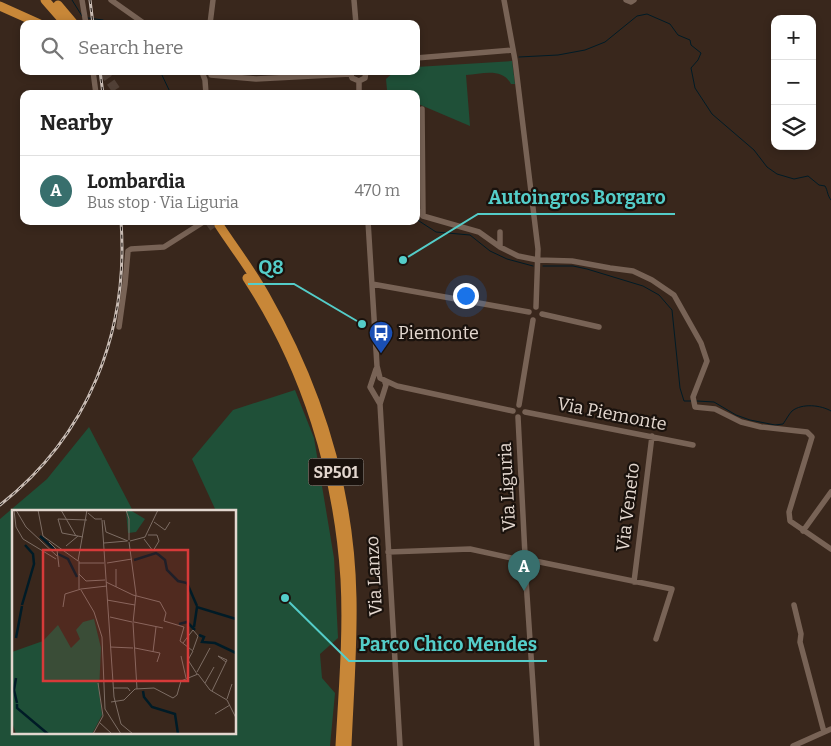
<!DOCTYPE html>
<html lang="en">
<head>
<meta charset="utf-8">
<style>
	:root { --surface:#fff; --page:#f6f6f6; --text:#222; --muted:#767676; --line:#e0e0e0; --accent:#386f6d }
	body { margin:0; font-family:Bitter,serif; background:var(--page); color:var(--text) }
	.controls { position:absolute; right:15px; top:15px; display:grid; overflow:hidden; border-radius:10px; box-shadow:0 2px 8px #0003 }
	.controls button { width:45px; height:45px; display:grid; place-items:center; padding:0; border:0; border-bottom:1px solid var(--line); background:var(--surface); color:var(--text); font:25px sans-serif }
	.you { position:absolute; left:465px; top:295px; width:18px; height:18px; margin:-12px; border:4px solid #fff; border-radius:50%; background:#1a73e8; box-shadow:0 0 0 8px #1a73e833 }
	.badge { display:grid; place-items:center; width:32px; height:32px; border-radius:50%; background:var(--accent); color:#fff; font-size:16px; font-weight:700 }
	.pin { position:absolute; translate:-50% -41px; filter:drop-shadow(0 1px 2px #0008) }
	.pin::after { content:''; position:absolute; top:26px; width:18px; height:15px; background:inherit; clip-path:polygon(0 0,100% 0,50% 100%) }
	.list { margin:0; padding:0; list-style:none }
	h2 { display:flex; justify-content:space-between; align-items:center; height:65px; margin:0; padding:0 20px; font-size:21px }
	h2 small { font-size:16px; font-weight:400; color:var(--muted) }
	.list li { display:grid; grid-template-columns:32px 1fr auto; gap:15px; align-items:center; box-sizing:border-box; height:70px; padding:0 20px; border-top:1px solid var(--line) }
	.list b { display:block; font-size:19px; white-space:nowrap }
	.list p { margin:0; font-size:16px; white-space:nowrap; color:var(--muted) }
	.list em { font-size:16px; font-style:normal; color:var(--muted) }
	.icon { flex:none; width:28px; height:28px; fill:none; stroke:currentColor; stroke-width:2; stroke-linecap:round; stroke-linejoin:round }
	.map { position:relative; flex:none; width:831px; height:746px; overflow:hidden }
	.search { position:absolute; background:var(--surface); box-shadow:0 2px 8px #0003; left:20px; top:20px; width:400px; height:55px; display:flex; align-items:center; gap:12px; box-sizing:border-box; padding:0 18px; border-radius:10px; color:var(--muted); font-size:19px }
	.panel { position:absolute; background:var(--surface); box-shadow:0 2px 8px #0003; left:20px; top:90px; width:400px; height:135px; border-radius:10px }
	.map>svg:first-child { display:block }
	.green { fill:#1f5038 }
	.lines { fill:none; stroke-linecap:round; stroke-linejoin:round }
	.stream { stroke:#001b26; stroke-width:1 }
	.highway-tunnel { stroke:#524137; stroke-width:9; stroke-dasharray:9 4.5; stroke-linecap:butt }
	.minor { stroke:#786356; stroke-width:5.5 }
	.highway { stroke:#c88738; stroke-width:9 }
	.rail-casing { stroke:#c9bcb4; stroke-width:3 }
	.rail { stroke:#1a120d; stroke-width:1; stroke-dasharray:4; stroke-linecap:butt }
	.labels { text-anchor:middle; stroke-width:4.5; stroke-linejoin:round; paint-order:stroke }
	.shield { fill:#1a120d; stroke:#a79c95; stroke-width:1 }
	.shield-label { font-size:16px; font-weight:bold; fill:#e3d7cf }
	.poi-label { font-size:18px; fill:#e3d7cf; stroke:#1a120d; text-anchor:start }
	.street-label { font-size:18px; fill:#e3d7cf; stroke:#1a120d }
	.inset-river { fill:none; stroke:#001b26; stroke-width:2.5 }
	.inset-road { fill:none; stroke:#7d6d64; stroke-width:1 }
	.view { fill:#d73a39; fill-opacity:0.15; stroke:#d73a39; stroke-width:2.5 }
	.inset-edge { fill:none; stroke:#e3d7cf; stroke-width:2.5 }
	.leader { fill:none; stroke:#54cdc9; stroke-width:2 }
	.callout-dot { fill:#54cdc9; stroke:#1a120d; stroke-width:2 }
	.callout-label { font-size:19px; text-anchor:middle; font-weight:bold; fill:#54cdc9; stroke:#1a120d; stroke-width:4.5; stroke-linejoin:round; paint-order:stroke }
</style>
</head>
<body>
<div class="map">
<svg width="831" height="746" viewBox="0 0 831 746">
	<rect width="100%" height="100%" fill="#39271c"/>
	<path class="green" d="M512 61 515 84H511C502 67 482 74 466 75L470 126 416 103V94H396L387 90 386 79 395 71H416V67Z
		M295 390 314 438 334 558 338 638 320 654 322 678 335 693 330 746H0V519L47 479 89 427 133 511H14V732H235V511H216L192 459 233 410Z"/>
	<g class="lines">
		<path class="stream" d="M72 0 82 16
			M88 18 103 20 109 24
			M519 57 558 55 585 50 605 42 637 16 647 14 670 24 678 35 690 40 691 45 701 53 698 60 691 68 695 88 712 114 754 150 767 167 777 174 794 179 808 176 819 185 825 186C828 191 827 195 831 200
			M160 71 171 94
			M416 219 436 232 470 235 490 251 507 259 533 266
			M543 266H573L587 269 643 286 659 295 672 310 680 388 684 401H691
			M697 401 714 402 736 415 750 420 775 425 783 424C786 420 789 414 792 411 802 403 821 405 831 411"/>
		<path class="highway-tunnel" d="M103 71 119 94
			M209 221 214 228"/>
		<path class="minor" d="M82 0 86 24
			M111 0 145 24
			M354 0 356 24
			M504 0 515 60 538 249 536 307
			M626 0 631 2 634 0
			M210 24 213 0
			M416 58 513 50
			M93 71 96 94
			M202 72 205 80 206 94
			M350 72 352 78 359 81
			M211 75 256 79 350 74
			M359 81 365 78 366 71
			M359 94V81
			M422 109 423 216
			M416 209 423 216 479 232 500 247 518 256 538 260 572 261 610 268 633 271 652 280 674 295 701 343 707 361 693 397 695 407 715 409 741 422 761 427 807 432 812 437 789 512 790 521 831 549
			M368 221 377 366 380 378 384 380 386 385 380 404 400 746
			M500 232V247
			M372 284 529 312
			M542 314 599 327
			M119 327 125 284 128 251 131 249 164 247 205 221
			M376 369 370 387 380 404
			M384 380 397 386 513 411
			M519 405 533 320
			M525 412 693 445
			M518 417 525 555
			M803 531 831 492
			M388 552 470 549 520 560
			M530 560 672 589 656 639
			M525 565 537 746
			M634 582 652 436
			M794 605 801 634 800 642 824 732
			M793 746 831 729"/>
		<path class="highway" d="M45 0 66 24
			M58 5 74 24
			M0 6 40 24
			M219 225C234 248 252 271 265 295 318 388 350 490 352 598 353 647 349 697 347 746
			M247 278C306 368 338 472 345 579 348 634 343 691 340 746"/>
		<defs>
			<path id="rail" d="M90 0 93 24
				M100 71 103 94
				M0 505C88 436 129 332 121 221"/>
		</defs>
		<use href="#rail" class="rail-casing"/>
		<use href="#rail" class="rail"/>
	</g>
	<defs>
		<symbol id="bus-pin" viewBox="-11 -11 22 30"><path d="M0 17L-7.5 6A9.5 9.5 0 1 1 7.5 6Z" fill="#1a4fb4" stroke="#1a120d"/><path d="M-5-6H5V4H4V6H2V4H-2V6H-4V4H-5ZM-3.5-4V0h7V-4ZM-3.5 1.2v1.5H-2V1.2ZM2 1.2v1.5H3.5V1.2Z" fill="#fff"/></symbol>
	</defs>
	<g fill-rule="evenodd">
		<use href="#bus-pin" x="367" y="319" width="28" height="38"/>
	</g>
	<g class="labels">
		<rect class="shield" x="308.5" y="458.5" width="55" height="27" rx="4"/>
		<g class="shield-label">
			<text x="336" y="478">SP501</text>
		</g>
		<g class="poi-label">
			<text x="398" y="339">Piemonte</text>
		</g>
		<g class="street-label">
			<text transform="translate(612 414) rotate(11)" y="6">Via Piemonte</text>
			<text transform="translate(507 487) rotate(-93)" y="6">Via Liguria</text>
			<text transform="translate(628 507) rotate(-83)" y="6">Via Veneto</text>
			<text transform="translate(374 576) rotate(-93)" y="6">Via Lanzo</text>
		</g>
	</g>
	<g transform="translate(12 510)">
		<rect width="224" height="224" fill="#39271c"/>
		<path d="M118 0 133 9 124 22 116 23 114 1ZM82 109 89 138 87 181 90 205 80 224H4L0 212V142L31 131 46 115 59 138 68 129 64 120 71 112Z" fill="#1f5038"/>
		<path class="inset-river" d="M28 26 42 39M46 44 56 49 65 67M122 50 144 43 147 45 153 50 155 60 166 71 175 73 185 96M10 95 22 54 21 44 13 35M167 114 175 112 183 120M182 117 185 97 224 109M187 125 192 127 190 132 203 133 224 143M4 128 10 96M4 168 2 180 5 193M131 181 132 187 140 197 163 204 166 224M5 194V198L36 224"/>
		<path class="inset-road" d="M2 0 4 17 11 29 44 49M4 0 14 17 45 46M26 0 31 26 66 51M49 0 64 26M114 0 117 9V30M76 3 83 9H90M90 10 102 187 109 214 121 224M92 10 94 22 116 31M142 12 153 20 158 12M71 27 50 23 46 9 75 10M132 29 141 41 147 31 145 25H136M118 31 133 27 146 0M37 32 45 40 47 57M117 32 124 84 121 113 125 179M92 33 115 31M54 36 66 26M66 51 75 0M67 53H92M95 53 120 49M104 59V77M67 64 74 71 93 70M94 72 121 85 148 92 154 103 152 111 172 117 168 131 181 141 176 150 185 164M67 79V51M69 80 82 102 90 127 93 199 109 224M95 90 123 95M51 97 53 84 69 79 95 76M98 107 120 112M122 112 151 118M171 133 181 120 186 126 181 140M98 137 121 138M123 138 148 143 145 152M141 142 144 117M169 146 174 168M185 162 198 138M193 173 202 157M101 178H116L118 181M200 181 212 156 215 150 206 146 214 152M165 185 169 171 186 164 198 180 215 190 224 208M215 189 220 174M99 192 112 190 123 179 142 178 161 188 165 185M203 204 218 195M87 212 100 224M81 224 91 206 86 173"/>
		<path class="view" d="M31 40H176V171H31Z"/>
		<rect width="224" height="224" class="inset-edge"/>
	</g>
	<path class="leader" d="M403 260L478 214H675M362 324L294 284H248M285 598L349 661H547"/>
	<g class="callout-dot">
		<circle cx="403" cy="260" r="5"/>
		<circle cx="362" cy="324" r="5"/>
		<circle cx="285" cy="598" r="5"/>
	</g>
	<g class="callout-label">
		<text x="577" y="204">Autoingros Borgaro</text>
		<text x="271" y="274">Q8</text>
		<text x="448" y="651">Parco Chico Mendes</text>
	</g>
</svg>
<div class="controls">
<button>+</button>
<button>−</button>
<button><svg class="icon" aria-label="layers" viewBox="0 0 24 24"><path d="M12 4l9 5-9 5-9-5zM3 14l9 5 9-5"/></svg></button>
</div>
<div class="you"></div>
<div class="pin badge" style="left:524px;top:591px">A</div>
<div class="search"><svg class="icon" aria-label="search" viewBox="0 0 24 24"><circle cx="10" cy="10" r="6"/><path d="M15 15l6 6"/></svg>Search here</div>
<section class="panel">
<h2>Nearby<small></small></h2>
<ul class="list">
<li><span class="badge">A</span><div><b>Lombardia</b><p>Bus stop · Via Liguria</p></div><em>470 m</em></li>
</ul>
</section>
</div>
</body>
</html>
